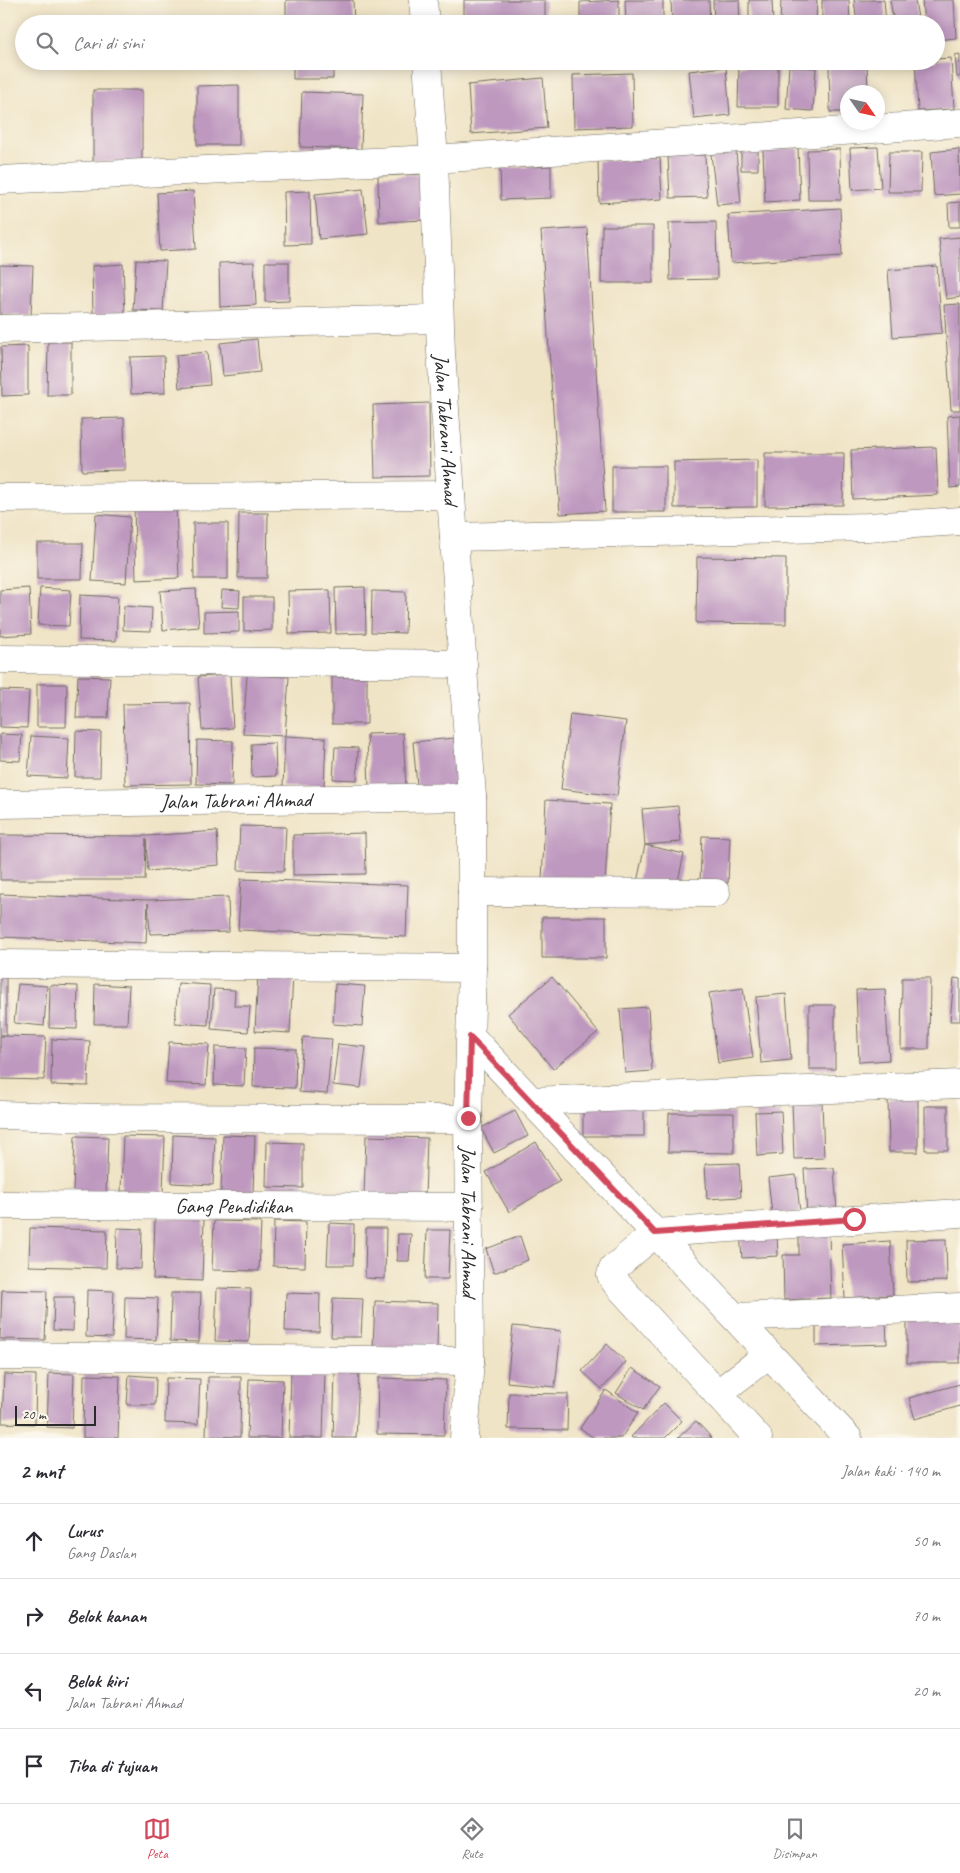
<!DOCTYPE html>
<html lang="id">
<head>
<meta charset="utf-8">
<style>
	:root { --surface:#fff; --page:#f7f7f7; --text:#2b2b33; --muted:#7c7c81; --line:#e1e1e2; --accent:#d1495b }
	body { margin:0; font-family:Caveat,sans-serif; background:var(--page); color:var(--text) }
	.compass { position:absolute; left:840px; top:85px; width:45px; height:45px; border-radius:50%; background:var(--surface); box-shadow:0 2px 12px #0003; rotate:124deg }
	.scale { position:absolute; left:15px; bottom:12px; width:81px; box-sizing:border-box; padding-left:5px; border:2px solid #2b2b2b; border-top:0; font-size:14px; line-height:18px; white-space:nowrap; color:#2b2b2b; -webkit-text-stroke:4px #fbf7ec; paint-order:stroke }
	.stop { position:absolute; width:15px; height:15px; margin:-11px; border:4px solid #d1495b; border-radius:50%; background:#fff }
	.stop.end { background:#d1495b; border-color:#fff; box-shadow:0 1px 5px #0008 }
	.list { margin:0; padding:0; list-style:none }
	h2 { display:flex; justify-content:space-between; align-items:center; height:65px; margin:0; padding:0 20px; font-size:21px }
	h2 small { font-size:16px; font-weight:400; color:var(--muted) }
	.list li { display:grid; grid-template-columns:32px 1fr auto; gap:15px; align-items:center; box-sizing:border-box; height:75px; padding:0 20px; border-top:1px solid var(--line) }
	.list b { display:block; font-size:19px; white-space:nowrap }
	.list p { margin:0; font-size:16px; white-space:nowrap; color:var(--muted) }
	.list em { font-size:16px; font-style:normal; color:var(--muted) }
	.icon { flex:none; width:28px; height:28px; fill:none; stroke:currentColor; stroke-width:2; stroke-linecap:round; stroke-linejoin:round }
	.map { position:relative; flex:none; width:960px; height:1438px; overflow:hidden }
	.search { position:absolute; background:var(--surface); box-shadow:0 2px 12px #0003; left:15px; right:15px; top:15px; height:55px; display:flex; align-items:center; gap:12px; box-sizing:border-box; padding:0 18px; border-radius:28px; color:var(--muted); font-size:19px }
	.sheet { height:365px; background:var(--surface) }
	nav { display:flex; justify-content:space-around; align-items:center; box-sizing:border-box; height:70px; border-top:1px solid var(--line); background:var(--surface); font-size:14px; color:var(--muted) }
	nav a { display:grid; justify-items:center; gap:2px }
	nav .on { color:var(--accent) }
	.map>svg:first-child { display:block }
	.building { fill:#be98bf }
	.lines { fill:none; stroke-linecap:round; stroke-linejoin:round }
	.street-casing { stroke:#706c61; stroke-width:29 }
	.street { stroke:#fff; stroke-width:28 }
	.route { stroke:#d1495b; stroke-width:6 }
	.labels { text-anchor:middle; stroke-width:5; stroke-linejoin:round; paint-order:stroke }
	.street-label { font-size:21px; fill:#2b2b2b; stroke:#fbf7ec }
</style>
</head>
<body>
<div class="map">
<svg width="960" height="1438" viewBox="0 0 960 1438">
	<rect width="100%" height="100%" fill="#fbf7ec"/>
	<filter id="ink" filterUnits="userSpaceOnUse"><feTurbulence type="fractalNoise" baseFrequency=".02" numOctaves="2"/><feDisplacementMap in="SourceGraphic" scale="10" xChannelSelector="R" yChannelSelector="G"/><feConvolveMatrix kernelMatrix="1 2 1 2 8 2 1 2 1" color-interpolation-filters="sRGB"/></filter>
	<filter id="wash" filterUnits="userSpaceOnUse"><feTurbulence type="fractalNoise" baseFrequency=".0096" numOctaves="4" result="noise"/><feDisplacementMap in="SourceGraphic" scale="20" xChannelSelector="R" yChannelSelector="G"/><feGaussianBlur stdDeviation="1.12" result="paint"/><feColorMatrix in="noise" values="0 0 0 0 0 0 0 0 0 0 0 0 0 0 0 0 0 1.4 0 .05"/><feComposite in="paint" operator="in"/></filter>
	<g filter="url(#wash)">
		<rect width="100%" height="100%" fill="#f0e4c6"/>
		<g id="blocks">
			<path class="building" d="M286 0H353L354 24H286Z
				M464 0H545V24H464Z
				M619 0V24H580V2Z
				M625 0H663V24H626Z
				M671 0H709L710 24H672Z
				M713 0H739L740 24H714Z
				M749 0H772L773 24H749Z
				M781 0H817L816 24H780Z
				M822 0H849L850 24H822Z
				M854 0H884L886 24H857Z
				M890 0H915L919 24H894Z
				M922 0H954L956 38 936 40V24H924Z
				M960 54V77H957L955 55Z
				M951 58 954 109 918 111 915 61H936V59Z
				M293 61H333V79H293Z
				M346 61H369V63L347 67Z
				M582 61H621V65L582 66Z
				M867 64 868 92H848V112H830L829 65Z
				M739 66H778V107H738Z
				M789 66 816 68 813 111 786 109Z
				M726 67 730 115 694 119 689 71Z
				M632 73 633 126 574 128 573 75Z
				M543 78 547 128 471 134 468 85Z
				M239 85V145H197V86Z
				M93 90H142V162H93Z
				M302 92 363 94 361 149 300 147Z
				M741 143H758V170H741Z
				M878 147 881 188 852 190 850 148Z
				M798 148 800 200 765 202 763 150Z
				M840 149 841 200H808L807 150Z
				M959 149 960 194 934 196 931 152Z
				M736 152 741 203 717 205 711 154Z
				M889 152H922L921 192H888Z
				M705 155 707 197 670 198 668 156Z
				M660 158 662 199 599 203 598 161Z
				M551 166V198L501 200 500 168Z
				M424 174 426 220 379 222 378 176Z
				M363 189 368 234 319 239 315 194Z
				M193 191 196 249 160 251 157 193Z
				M310 191 311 244 285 245 284 192Z
				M960 202V227H949L948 203Z
				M840 208 842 256 731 263 728 215Z
				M716 222 717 279 670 280 669 223Z
				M602 226H653V283H601Z
				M587 228 605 511 560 514 541 231Z
				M960 237V297L946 299 939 239Z
				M136 260 166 261 163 311 133 310Z
				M254 262 256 305 220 307 219 263Z
				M265 262H289V301L265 302Z
				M123 264 125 315 93 316 92 266Z
				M0 265 33 266 31 316 0 315Z
				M937 266 942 333 893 337 888 270Z
				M960 304V410H951L944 305Z
				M257 339 260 372 223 376 220 343Z
				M48 342H71V395H47Z
				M28 346V395L2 396 1 347Z
				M207 352 210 385 179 388 176 355Z
				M164 356 165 393 131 394 130 357Z
				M429 403 430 476 375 477 373 405Z
				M960 415V487L950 488 947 416Z
				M124 418 125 470 82 471 81 419Z
				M936 447 938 495 853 499 851 450Z
				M765 453H844L843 505 765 506Z
				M757 460V507L674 508V462Z
				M612 466H666V512H612Z
				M176 506 179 578 136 580 134 507Z
				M239 513H268L267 578H238Z
				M96 514 130 517 126 583 92 581Z
				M193 523H228V579H194Z
				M37 543H83L82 579H37Z
				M697 557 786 558V624L696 623Z
				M365 587 366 633 336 634 335 588Z
				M29 588 31 634 0 636V590Z
				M40 588 71 590 69 626 38 625Z
				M196 589 199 627 163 630 160 591Z
				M222 590 240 591 239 608 221 607Z
				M330 590 331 633 289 634 288 591Z
				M372 591 406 592 405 633 371 632Z
				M80 595 118 597 116 641 79 640Z
				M244 597H272V630L244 631Z
				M124 606 152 608 151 631 123 630Z
				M239 611V632L204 633V612Z
				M230 675 233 728 202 730 198 677Z
				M247 675 289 677 285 736 243 734Z
				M78 676 110 677 108 718H76Z
				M332 677H367V724H332Z
				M37 684H67L66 727H37Z
				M0 690 29 691 27 728 0 727Z
				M190 703 191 784 125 785 123 704Z
				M570 714 626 721 617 796 561 789Z
				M76 731 101 732 100 777H75Z
				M403 733 406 787 369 789 367 734Z
				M0 734 22 735 20 761 0 760Z
				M31 736 69 738 67 778 28 776Z
				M285 736 326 738 324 788 283 787Z
				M454 738 458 792 418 796 413 742Z
				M197 740 233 741 232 785 196 784Z
				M275 743 276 776 252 777 251 744Z
				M335 747 358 748 357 780 333 779Z
				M546 800 610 804 605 883 542 880Z
				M678 806 681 842 645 845 642 809Z
				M240 826 286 827 284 871 238 870Z
				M217 831 219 865 148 871 146 839 145 880H0V835L146 836Z
				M365 833 366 874 293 875V835Z
				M702 836 730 837 728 883 700 881Z
				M645 845 684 854 676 890 637 882Z
				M241 879 408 885 406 937 238 930Z
				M0 894 148 900 228 897 229 932 150 934 148 903 146 943 0 937Z
				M542 917H606V958H542Z
				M258 973 293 974 290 1033 255 1031Z
				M0 976H6V1035H0Z
				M552 977 598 1032 553 1069 508 1014Z
				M902 978H930L929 1049H901Z
				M954 978 960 979V1021H950Z
				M178 983 210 985 208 1025 175 1023Z
				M18 984 47 986 44 1026 14 1023Z
				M95 984 129 986 127 1024H94Z
				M335 984 365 986 362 1026 333 1024Z
				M50 985 78 986 77 1029 49 1028Z
				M743 988 753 1058 718 1063 709 993Z
				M214 989 235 990 234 1006H250L248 1032 211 1029Z
				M885 989 889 1060 859 1062 856 990Z
				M786 994 791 1060 761 1063 756 997Z
				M809 1005H835V1069H809Z
				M648 1007 652 1071 625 1073 620 1009Z
				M0 1036 46 1037 44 1080 0 1079Z
				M303 1037 332 1039 327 1094 299 1092Z
				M52 1039 90 1041 88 1086 51 1085Z
				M169 1042 209 1044 206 1085 166 1083Z
				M338 1044 366 1047 361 1088 333 1085Z
				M215 1047 246 1048 244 1086 214 1085Z
				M254 1048 296 1049 295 1088 253 1087Z
				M888 1098H918V1152H889Z
				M792 1102H822L824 1158 794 1159Z
				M583 1103H644V1136H583Z
				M925 1106H948V1150H925Z
				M515 1111 528 1136 494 1153 481 1128Z
				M781 1111 783 1154 757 1156 755 1112Z
				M669 1113H734V1153L668 1152Z
				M173 1135 215 1137 213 1185 172 1183Z
				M223 1135 255 1136 253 1193 221 1192Z
				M75 1136 108 1137 106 1194 73 1193Z
				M123 1136 165 1137 163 1192 121 1191Z
				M366 1136 427 1138 425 1198 364 1197Z
				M267 1142 303 1143V1188L266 1187Z
				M536 1142 560 1181 509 1212 486 1172Z
				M739 1163 741 1197 707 1199 705 1164Z
				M834 1168 837 1211 807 1214 804 1169Z
				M796 1175 800 1212 772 1215 768 1178Z
				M155 1218 204 1219 202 1281 153 1279Z
				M214 1221 261 1222 259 1271 212 1270Z
				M274 1221 306 1222 305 1267 273 1266Z
				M329 1223 354 1224 353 1265H327Z
				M30 1228 107 1230 106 1268 29 1266Z
				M117 1228 142 1229 141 1269 116 1268Z
				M366 1228H386L385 1279 365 1278Z
				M427 1230H450L448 1279H425Z
				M777 1232 778 1256 742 1258 740 1234Z
				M829 1233 831 1298 784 1300 783 1255H799V1234Z
				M398 1234H411L409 1261H397Z
				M520 1236 528 1260 494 1273 486 1249Z
				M946 1239 947 1281 907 1282 906 1240Z
				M890 1241 893 1295 845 1298 842 1244Z
				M217 1288 251 1289 249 1342 215 1341Z
				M2 1290 47 1291 45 1340 0 1339Z
				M87 1290 114 1291 112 1338 86 1337Z
				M171 1293H201L199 1342 170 1341Z
				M286 1293 320 1294 319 1332 285 1331Z
				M54 1297H74L73 1331 53 1330Z
				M125 1297 158 1298 156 1340 124 1339Z
				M333 1298 363 1299 361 1337H331Z
				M375 1301 438 1303 437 1349 373 1347Z
				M886 1318 887 1344 816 1346V1320Z
				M907 1320H960V1363H907Z
				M513 1326 561 1331 555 1387 507 1382Z
				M607 1344 626 1362 602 1389 582 1371Z
				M632 1368 660 1386 643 1410 616 1393Z
				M291 1372 325 1373 323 1438H289Z
				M49 1373 74 1374 72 1428 47 1427Z
				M335 1373 359 1374 356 1438H333Z
				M4 1374 36 1375 35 1424 2 1423Z
				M84 1375 120 1376 118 1438H83Z
				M129 1375 156 1377 155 1405H127Z
				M208 1377H241L240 1437 206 1436Z
				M166 1378 200 1379 198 1424 165 1423Z
				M378 1378 446 1380 444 1435 377 1434Z
				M249 1379 283 1380 281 1438H247Z
				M960 1384V1406L915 1419 909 1398Z
				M606 1390 638 1413 621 1438H594L580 1428Z
				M509 1393 568 1394 567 1430 508 1429Z
				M664 1403 682 1421 665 1438H632L631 1437Z
				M696 1421 712 1438H678Z"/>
		</g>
	</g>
	<g filter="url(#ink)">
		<use href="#blocks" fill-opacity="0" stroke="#706c61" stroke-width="1"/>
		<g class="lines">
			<defs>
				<g id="street">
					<path d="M423 0 425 24"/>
					<path id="s1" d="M427 61 434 159 441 352 472 797V968L468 1119 470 1361 464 1438"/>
					<path d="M0 180 434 159 960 123"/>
					<path d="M0 329 439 319"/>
					<path d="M0 498 451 495"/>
					<path d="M454 537 868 527 960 521"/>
					<path d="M0 659 463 664"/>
					<path id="s2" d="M0 804 472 797"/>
					<path d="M472 892 716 893"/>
					<path d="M0 964 472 968"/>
					<path d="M471 1037 848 1438"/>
					<path d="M531 1101 960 1084"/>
					<path d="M0 1115 100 1118 468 1119"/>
					<path id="s3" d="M0 1205 469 1207"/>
					<path d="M735 1317 960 1307"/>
					<path d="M0 1356 470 1361"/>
					<path d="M717 1394 769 1354"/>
					<path d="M758 1438 616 1283 611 1275 613 1269 655 1233 960 1213"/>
				</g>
			</defs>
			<use href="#street" class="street-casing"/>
			<use href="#street" class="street"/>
		</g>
	</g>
	<g class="lines" filter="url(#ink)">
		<path class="route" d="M468 1118 470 1037 655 1233 854 1219"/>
	</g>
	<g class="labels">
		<g class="street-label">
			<text dy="7" stroke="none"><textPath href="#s1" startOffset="369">Jalan Tabrani Ahmad</textPath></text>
			<text dy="7" stroke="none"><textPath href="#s2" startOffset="236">Jalan Tabrani Ahmad</textPath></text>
			<text dy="7" stroke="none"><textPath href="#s3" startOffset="234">Gang Pendidikan</textPath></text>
			<text dy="7" stroke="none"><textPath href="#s1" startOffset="1162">Jalan Tabrani Ahmad</textPath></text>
		</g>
	</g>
</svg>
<svg class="compass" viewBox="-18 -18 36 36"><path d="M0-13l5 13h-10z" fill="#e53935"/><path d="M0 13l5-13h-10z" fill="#7c7c81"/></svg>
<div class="scale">20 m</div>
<div class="stop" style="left:854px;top:1219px"></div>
<div class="stop end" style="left:468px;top:1118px"></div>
<div class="search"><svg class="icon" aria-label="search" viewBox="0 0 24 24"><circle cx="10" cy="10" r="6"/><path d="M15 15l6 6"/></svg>Cari di sini</div>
</div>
<section class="sheet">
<h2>2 mnt<small>Jalan kaki · 140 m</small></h2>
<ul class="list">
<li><svg class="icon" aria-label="ahead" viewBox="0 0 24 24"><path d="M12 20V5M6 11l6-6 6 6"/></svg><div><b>Lurus</b><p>Gang Daslan</p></div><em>50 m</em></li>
<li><svg class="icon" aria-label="right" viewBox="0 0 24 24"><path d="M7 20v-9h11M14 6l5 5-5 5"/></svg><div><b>Belok kanan</b></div><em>70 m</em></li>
<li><svg class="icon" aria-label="left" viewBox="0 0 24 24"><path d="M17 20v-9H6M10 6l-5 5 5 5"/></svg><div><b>Belok kiri</b><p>Jalan Tabrani Ahmad</p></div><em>20 m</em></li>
<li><svg class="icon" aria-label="arrive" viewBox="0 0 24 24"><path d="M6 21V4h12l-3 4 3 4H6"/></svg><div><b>Tiba di tujuan</b></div></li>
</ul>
</section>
<nav>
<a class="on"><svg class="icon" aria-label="map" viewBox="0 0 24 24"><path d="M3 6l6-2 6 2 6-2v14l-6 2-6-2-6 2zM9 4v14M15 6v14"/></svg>Peta</a>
<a><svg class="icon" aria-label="directions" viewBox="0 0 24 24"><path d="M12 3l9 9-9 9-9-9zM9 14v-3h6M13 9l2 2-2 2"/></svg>Rute</a>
<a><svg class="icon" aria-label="saved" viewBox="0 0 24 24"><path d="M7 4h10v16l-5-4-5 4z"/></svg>Disimpan</a>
</nav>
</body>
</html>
